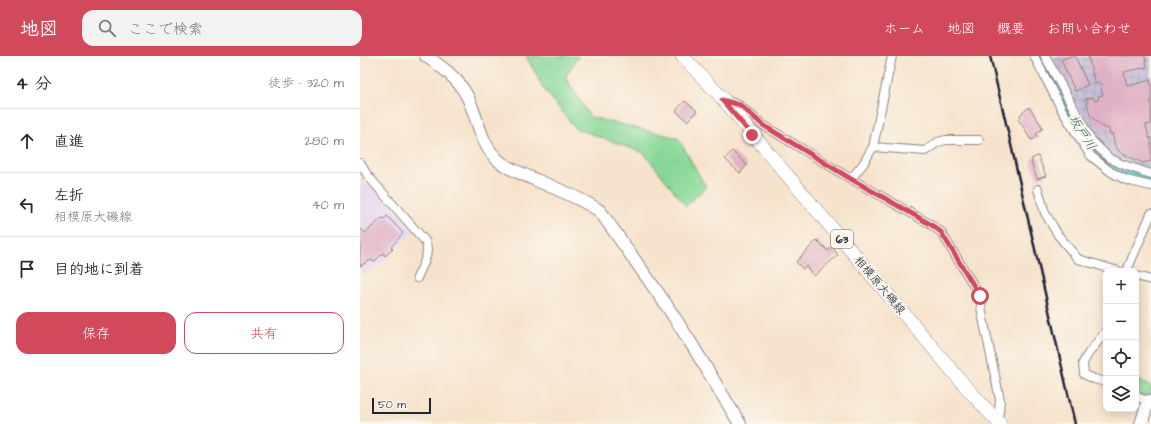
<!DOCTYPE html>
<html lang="ja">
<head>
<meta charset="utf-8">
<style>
	:root { --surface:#fff; --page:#f2f2f3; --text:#2b2b33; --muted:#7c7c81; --line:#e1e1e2; --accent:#d1495b }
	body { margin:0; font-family:"Architects Daughter","Klee One",sans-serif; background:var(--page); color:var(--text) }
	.controls { position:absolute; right:12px; bottom:12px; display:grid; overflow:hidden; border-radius:8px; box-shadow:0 2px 10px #0003 }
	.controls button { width:36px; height:36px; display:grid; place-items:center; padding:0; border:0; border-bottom:1px solid var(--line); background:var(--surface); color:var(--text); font:20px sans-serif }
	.scale { position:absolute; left:12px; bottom:10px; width:59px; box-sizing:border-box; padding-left:4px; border:2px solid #22223b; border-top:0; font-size:11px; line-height:14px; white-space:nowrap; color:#22223b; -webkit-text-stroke:3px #fbf7ec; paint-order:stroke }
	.stop { position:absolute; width:12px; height:12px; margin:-9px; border:3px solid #d1495b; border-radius:50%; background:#fff }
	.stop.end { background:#d1495b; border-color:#fff; box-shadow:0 1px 4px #0008 }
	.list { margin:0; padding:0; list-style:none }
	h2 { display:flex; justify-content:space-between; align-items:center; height:52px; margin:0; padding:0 16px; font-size:17px }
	h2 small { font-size:13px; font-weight:400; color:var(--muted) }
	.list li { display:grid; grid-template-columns:26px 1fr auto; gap:12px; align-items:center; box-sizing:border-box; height:64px; padding:0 16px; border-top:1px solid var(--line) }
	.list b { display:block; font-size:15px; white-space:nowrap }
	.list p { margin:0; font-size:13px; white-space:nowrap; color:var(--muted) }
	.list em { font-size:13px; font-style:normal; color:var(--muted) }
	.actions { display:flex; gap:8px; padding:12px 16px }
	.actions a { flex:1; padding:9px 0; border:1px solid var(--accent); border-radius:12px; text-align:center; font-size:14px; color:var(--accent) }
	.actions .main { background:var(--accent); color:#fff }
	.icon { flex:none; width:22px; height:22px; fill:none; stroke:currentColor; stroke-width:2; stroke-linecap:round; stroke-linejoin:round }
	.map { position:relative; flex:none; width:791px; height:368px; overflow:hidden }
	header { display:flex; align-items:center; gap:24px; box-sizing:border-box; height:56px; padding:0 20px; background:var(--accent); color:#fff }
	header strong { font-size:19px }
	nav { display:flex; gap:22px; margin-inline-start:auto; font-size:14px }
	.search { width:280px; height:36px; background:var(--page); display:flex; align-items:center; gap:10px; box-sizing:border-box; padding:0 14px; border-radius:12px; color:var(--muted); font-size:15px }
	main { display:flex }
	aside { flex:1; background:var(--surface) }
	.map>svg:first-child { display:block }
	.built { fill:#e5d3f0 }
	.industrial { fill:url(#industrial-grid) }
	.grass { fill:#87d898; stroke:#547d6a }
	.park { fill:url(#park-dots); stroke:#547d6a }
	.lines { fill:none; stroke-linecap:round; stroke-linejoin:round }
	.river { stroke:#47b7bd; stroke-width:14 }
	.building { fill:#e0b0c4 }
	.street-casing { stroke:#8c8283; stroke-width:10 }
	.secondary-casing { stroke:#8c8283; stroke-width:14 }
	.primary-casing { stroke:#8c8283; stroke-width:14 }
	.street { stroke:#fff; stroke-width:8 }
	.secondary { stroke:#fff; stroke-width:12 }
	.primary { stroke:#fff; stroke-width:13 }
	.rail { stroke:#22223b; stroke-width:2.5 }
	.route { stroke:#d1495b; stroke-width:5 }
	.labels { text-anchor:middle; stroke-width:4; stroke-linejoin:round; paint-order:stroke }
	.shield { fill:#fbf7ec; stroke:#636270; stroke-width:1 }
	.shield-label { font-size:11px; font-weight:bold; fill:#22223b }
	.street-label { font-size:12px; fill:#22223b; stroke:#fbf7ec }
	.water-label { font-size:13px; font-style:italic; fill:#315e6f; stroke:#fbf7ec }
</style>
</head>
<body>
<header>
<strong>地図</strong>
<div class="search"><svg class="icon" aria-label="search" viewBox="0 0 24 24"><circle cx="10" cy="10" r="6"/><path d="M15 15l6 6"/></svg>ここで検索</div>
<nav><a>ホーム</a><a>地図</a><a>概要</a><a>お問い合わせ</a></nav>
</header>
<main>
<aside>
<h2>4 分<small>徒歩 · 320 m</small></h2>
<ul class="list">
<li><svg class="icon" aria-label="ahead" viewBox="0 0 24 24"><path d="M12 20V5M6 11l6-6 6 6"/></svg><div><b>直進</b></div><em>280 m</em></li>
<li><svg class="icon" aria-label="left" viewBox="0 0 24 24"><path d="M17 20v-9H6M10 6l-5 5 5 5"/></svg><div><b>左折</b><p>相模原大磯線</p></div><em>40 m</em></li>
<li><svg class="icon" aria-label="arrive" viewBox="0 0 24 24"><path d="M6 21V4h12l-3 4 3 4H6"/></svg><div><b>目的地に到着</b></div></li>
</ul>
<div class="actions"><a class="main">保存</a><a>共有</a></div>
</aside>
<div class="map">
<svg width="791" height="368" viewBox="0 0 791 368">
	<defs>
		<pattern id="industrial-grid" width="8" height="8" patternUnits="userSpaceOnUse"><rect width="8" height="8" fill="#c7c0d8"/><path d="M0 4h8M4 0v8" fill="none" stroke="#aba5ba"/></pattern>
		<pattern id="park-dots" width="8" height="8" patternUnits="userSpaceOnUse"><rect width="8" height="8" fill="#87d898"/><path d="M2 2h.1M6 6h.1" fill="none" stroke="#74b984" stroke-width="1.8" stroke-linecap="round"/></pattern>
	</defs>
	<rect width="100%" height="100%" fill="#fbf7ec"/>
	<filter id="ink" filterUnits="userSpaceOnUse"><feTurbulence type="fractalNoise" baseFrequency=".025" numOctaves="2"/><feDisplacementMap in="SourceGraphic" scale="8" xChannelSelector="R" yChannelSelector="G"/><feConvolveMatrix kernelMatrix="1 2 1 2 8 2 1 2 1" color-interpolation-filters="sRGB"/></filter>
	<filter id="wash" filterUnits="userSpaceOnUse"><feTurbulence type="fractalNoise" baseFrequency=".012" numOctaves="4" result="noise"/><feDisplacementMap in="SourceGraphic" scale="16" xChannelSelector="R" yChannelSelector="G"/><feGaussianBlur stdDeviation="0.9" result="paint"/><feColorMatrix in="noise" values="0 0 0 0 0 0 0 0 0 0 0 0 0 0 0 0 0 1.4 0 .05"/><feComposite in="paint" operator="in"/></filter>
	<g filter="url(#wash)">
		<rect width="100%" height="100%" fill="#f6e3cb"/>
		<path class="built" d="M0 116 3 124 2 128 16 131 53 175 22 207 7 216 0 217Z"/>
		<path class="industrial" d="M689 0H791V115L752 101 734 82Z"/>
		<path class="grass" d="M166 0H219L205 21 230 61 318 82 346 131 326 150 284 97 215 72 184 33Z"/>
		<path class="park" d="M776 323 791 330V343L776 337Z"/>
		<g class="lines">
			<path class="river" d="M678 0 729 92 745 107 754 112 776 123 791 126"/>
		</g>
		<g id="blocks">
			<path class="building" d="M710 0H715L728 29 715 35 701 4Z
				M728 0H785L787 11 764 16 767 30 791 24V68L786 69 789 82H791V105L783 107 761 97 755 90 752 77 750 78 749 73 741 70 730 59 726 43 733 41 735 45 739 43 738 40 743 39 739 26 735 28Z
				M325 45 337 55 327 65 316 55Z
				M669 51 683 72 676 78 678 81 671 84 666 76H667L658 63 661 61 660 59Z
				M372 95 387 109 380 117 365 103Z
				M678 100 686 120 677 123 671 106H672L671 103Z
				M27 160 43 177 31 191 33 193 25 200 23 197 14 206 11 204 0 210V172L5 177 22 162 24 163Z
				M457 184 468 195 472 191 478 199 454 220 446 210 443 213 436 206Z"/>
		</g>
	</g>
	<g filter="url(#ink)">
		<use href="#blocks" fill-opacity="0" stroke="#8c8283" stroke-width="1"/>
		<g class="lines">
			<defs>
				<path id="street" d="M674 0 702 54 725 91 731 100 751 116 766 124 791 130
					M685 0 731 84 749 102 764 109 791 118
					M365 44 379 49 403 69 491 123 570 168 581 176 620 240 622 257 640 344 638 366
					M513 91 565 95 578 86 586 84H619
					M0 107 8 120 65 185C71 197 62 210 57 222
					M491 123 503 108 513 91 532 0
					M678 133 685 157 698 179 718 203 758 215
					M769 215 768 212 791 158
					M776 220 791 224
					M746 275 728 298 723 307 724 318 734 323 746 326
					M776 340 791 347"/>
				<path id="secondary" d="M66 0C83 12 98 22 107 40 118 61 120 89 139 105 148 113 161 117 171 122 195 132 218 141 240 155L305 247 334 292 380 368
					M781 368 788 345"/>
				<path id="primary" d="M322 0 363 43 606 331 640 368"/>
			</defs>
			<use href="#street" class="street-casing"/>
			<use href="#secondary" class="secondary-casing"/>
			<use href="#primary" class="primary-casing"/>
			<use href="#street" class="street"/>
			<use href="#secondary" class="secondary"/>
			<use href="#primary" class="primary"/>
			<path class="rail" d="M630 0 649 80 715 368"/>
		</g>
	</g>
	<g class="lines" filter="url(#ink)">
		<path class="route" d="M392 79 362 44 380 49 403 69 491 123 570 168 581 176 620 240"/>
	</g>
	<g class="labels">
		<rect class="shield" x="471" y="174" width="22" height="18" rx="3"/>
		<g class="shield-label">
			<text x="482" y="187">63</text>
		</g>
		<g class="street-label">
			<text transform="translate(520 229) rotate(50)" y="4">相模原大磯線</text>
		</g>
		<g class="water-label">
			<text transform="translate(723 76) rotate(57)" y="5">坂戸川</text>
		</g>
	</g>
</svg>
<div class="controls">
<button>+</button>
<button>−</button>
<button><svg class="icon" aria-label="locate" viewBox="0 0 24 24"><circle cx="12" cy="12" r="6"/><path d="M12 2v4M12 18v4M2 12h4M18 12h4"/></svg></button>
<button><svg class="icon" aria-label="layers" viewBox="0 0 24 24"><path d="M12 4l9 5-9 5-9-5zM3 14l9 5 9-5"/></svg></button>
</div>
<div class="scale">50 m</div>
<div class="stop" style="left:620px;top:240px"></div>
<div class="stop end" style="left:392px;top:79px"></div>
</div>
</main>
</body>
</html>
